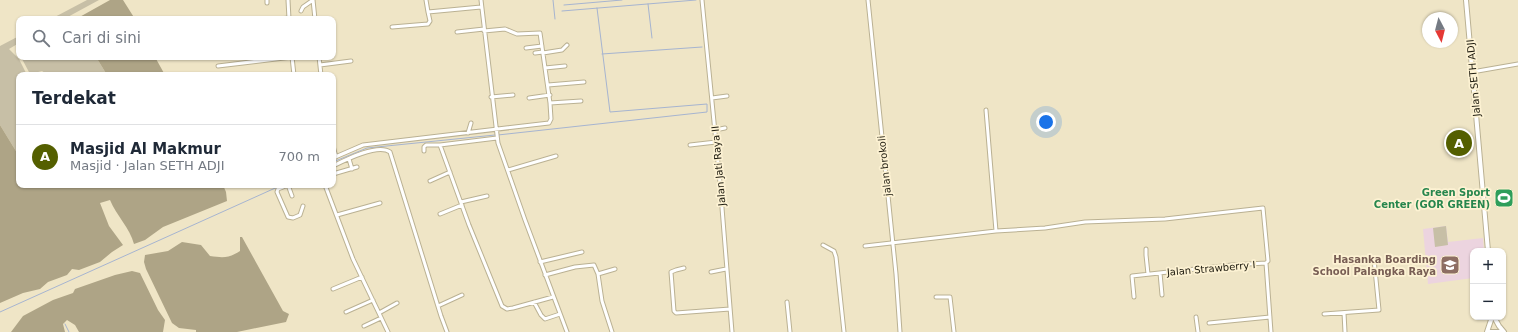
<!DOCTYPE html>
<html lang="id">
<head>
<meta charset="utf-8">
<style>
	:root { --surface:#fff; --page:#f6f6f7; --text:#1f2937; --muted:#747a83; --line:#e0e1e3; --accent:#545f00 }
	body { margin:0; font-family:"DejaVu Sans",sans-serif; background:var(--page); color:var(--text) }
	.controls { position:absolute; right:12px; bottom:12px; display:grid; overflow:hidden; border-radius:8px; box-shadow:0 1px 3px #0004 }
	.controls button { width:36px; height:36px; display:grid; place-items:center; padding:0; border:0; border-bottom:1px solid var(--line); background:var(--surface); color:var(--text); font:20px sans-serif }
	.compass { position:absolute; left:1422px; top:12px; width:36px; height:36px; border-radius:50%; background:var(--surface); box-shadow:0 1px 3px #0004; rotate:173deg }
	.you { position:absolute; left:1046px; top:122px; width:14px; height:14px; margin:-10px; border:3px solid #fff; border-radius:50%; background:#1a73e8; box-shadow:0 0 0 6px #1a73e833 }
	.badge { display:grid; place-items:center; width:26px; height:26px; border-radius:50%; background:var(--accent); color:#fff; font-size:13px; font-weight:700 }
	.pin { position:absolute; translate:-50% -50%; border:2px solid #fff; box-shadow:0 1px 4px #0006 }
	.list { margin:0; padding:0; list-style:none }
	h2 { display:flex; justify-content:space-between; align-items:center; height:52px; margin:0; padding:0 16px; font-size:17px }
	h2 small { font-size:13px; font-weight:400; color:var(--muted) }
	.list li { display:grid; grid-template-columns:26px 1fr auto; gap:12px; align-items:center; box-sizing:border-box; height:64px; padding:0 16px; border-top:1px solid var(--line) }
	.list b { display:block; font-size:15px; white-space:nowrap }
	.list p { margin:0; font-size:13px; white-space:nowrap; color:var(--muted) }
	.list em { font-size:13px; font-style:normal; color:var(--muted) }
	.icon { flex:none; width:22px; height:22px; fill:none; stroke:currentColor; stroke-width:2; stroke-linecap:round; stroke-linejoin:round }
	.map { position:relative; flex:none; width:1518px; height:332px; overflow:hidden }
	.search { position:absolute; background:var(--surface); box-shadow:0 1px 3px #0004; left:16px; top:16px; width:320px; height:44px; display:flex; align-items:center; gap:10px; box-sizing:border-box; padding:0 14px; border-radius:8px; color:var(--muted); font-size:15px }
	.panel { position:absolute; background:var(--surface); box-shadow:0 1px 3px #0004; left:16px; top:72px; width:320px; height:116px; border-radius:8px }
	.map>svg:first-child { display:block }
	.education { fill:#ecd4df }
	.green { fill:#c7bfa6 }
	.forest { fill:#aea486 }
	.lines { fill:none; stroke-linecap:round; stroke-linejoin:round }
	.stream { stroke:#a6b4d0; stroke-width:1 }
	.minor-casing { stroke:#bab193; stroke-width:5 }
	.tertiary-casing { stroke:#bab193; stroke-width:6 }
	.minor { stroke:#fff; stroke-width:3 }
	.tertiary { stroke:#fff; stroke-width:4 }
	.labels { text-anchor:middle; stroke-width:3.5; stroke-linejoin:round; paint-order:stroke }
	.street-label { font-size:10px; fill:#1d1a0e; stroke:#fdf2d3 }
	.leisure-label { font-size:10px; font-weight:bold; fill:#27864d; stroke:#fdf2d3; text-anchor:end }
	.education-label { font-size:10px; font-weight:bold; fill:#785e54; stroke:#fdf2d3; text-anchor:end }
</style>
</head>
<body>
<div class="map">
<svg width="1518" height="332" viewBox="0 0 1518 332">
	<rect width="100%" height="100%" fill="#efe5c6"/>
	<path class="education" d="M1446 226 1448 242 1483 238 1484 251H1473V278L1428 284 1423 229Z"/>
	<path class="green" d="M87 0H99L64 19H51Z
		M19 36V43L9 49 19 59 27 75H19V156L0 125V46Z
		M21 57H96L107 75H48L42 71 30 74Z
		M1446 226 1448 245 1435 247 1433 228Z"/>
	<path class="forest" d="M110 0H123L135 19H76Z
		M96 57H155L165 75H107Z
		M0 125 19 156V185H223L226 192 227 201 163 227 145 240 134 244C130 228 116 215 110 200L100 203 109 226 123 245 112 252 100 262 79 270 72 269 67 275 48 282 40 289 23 293 0 303Z
		M240 237H242L283 311 289 314 286 322 237 332H196V330L179 328 172 323 146 269 144 262 145 255 168 251 182 242 201 245 210 256C224 258 229 258 240 251Z
		M132 271 140 273 158 310 165 320 163 332H79L75 325 67 320 63 324 65 332H11L23 316 53 300 73 293 75 289 115 275Z"/>
	<g class="lines">
		<path class="stream" d="M553 0 555 19
			M648 4 652 38
			M564 5 622 0
			M562 11 696 0
			M602 54 702 47
			M498 135 707 112V104L610 112 597 8
			M333 162 367 148 495 135
			M0 312 282 185
			M65 324 69 332"/>
		<defs>
			<path id="minor" d="M267 0V3
				M288 0 289 19
				M313 0 315 19
				M426 0 428 12 481 7
				M481 0 498 143 525 220 567 332
				M702 0 720 183 732 332
				M868 0 896 274 900 332
				M301 11 303 7 313 0
				M279 19 289 18
				M392 27 428 24 430 21 428 12
				M457 32 484 29
				M526 48 542 46
				M535 53 543 52
				M543 53 562 50 567 45
				M292 57 294 75
				M319 57 321 75
				M320 65 351 61
				M218 66 292 57
				M545 68 565 66
				M1472 72 1518 64
				M548 85 584 82
				M491 97 513 95
				M529 98 550 95
				M712 98 727 96
				M550 103 581 101
				M986 110 996 231
				M715 130 725 128
				M468 133 471 123
				M497 138 440 145 469 225 502 306 507 309 513 308 553 297
				M690 145 716 142
				M333 146 336 157
				M424 151V147L426 145H440
				M333 158 363 145 549 123 551 119 550 103 540 33 517 34 505 29 484 31
				M349 159 352 169
				M333 166C345 160 378 143 390 152L441 316 447 332
				M508 170 556 156
				M333 174 357 167
				M430 181 450 172
				M288 185 278 189 277 192 288 217 293 218 300 215 303 206
				M288 185 292 196
				M325 185 353 259 388 332
				M461 202 487 196
				M440 214 462 205
				M337 215 380 203
				M823 245 834 251 836 257 844 332
				M865 246 996 231 1045 228 1085 222 1165 219 1263 208 1268 261 1266 263
				M1146 249V255L1148 274
				M540 262 582 252
				M684 268 676 270 671 272 674 311 676 313 730 309
				M711 272 726 269
				M1160 273 1162 295
				M598 274 615 269
				M545 275 575 267 594 265 598 274 602 301 612 332
				M333 289 362 277
				M936 297H950L954 332
				M1134 297 1132 276 1232 265 1266 263 1271 332
				M534 302 541 315 545 319 560 314
				M787 302 790 332
				M438 306 462 295
				M346 312 373 300
				M379 313 397 303
				M1344 313 1345 332
				M1324 314 1379 310 1374 259 1353 262
				M1196 317 1198 332
				M1209 323 1270 317
				M364 326 381 318"/>
			<path id="tertiary" d="M1466 0 1488 251
				M1494 317 1499 326 1504 332
				M1487 332 1492 317
				M1490 332H1503"/>
		</defs>
		<use href="#minor" class="minor-casing"/>
		<use href="#tertiary" class="tertiary-casing"/>
		<use href="#minor" class="minor"/>
		<use href="#tertiary" class="tertiary"/>
	</g>
	<defs>
		<symbol id="stadium-square" viewBox="-11 -11 22 22"><rect x="-9" y="-9" width="18" height="18" rx="4" fill="#2e9e5b" stroke="#fdf2d3"/><path d="M0-5a6.5 5 0 1 0 0 10a6.5 5 0 1 0 0-10ZM-3.5-1.8h7v3.6h-7Z" fill="#fff"/></symbol>
		<symbol id="school-square" viewBox="-11 -11 22 22"><rect x="-9" y="-9" width="18" height="18" rx="4" fill="#8d6e63" stroke="#fdf2d3"/><path d="M0-5L7-2L0 1L-7-2ZM-4 1L0 2.5L4 1V4Q0 6-4 4Z" fill="#fff"/></symbol>
	</defs>
	<g fill-rule="evenodd">
		<use href="#stadium-square" x="1493" y="187" width="22" height="22"/>
		<use href="#school-square" x="1439" y="254" width="22" height="22"/>
	</g>
	<g class="labels">
		<g class="street-label">
			<text transform="translate(1473 78) rotate(-95)" y="4">Jalan SETH ADJI</text>
			<text transform="translate(718 166) rotate(-95)" y="4">Jalan Jati Raya II</text>
			<text transform="translate(884 166) rotate(-96)" y="4">jalan brokoli</text>
			<text transform="translate(1211 268) rotate(-5)" y="4">Jalan Strawberry I</text>
		</g>
		<g class="leisure-label">
			<text x="1490" y="196">Green Sport<tspan x="1490" dy="12">Center (GOR GREEN)</tspan></text>
		</g>
		<g class="education-label">
			<text x="1436" y="263">Hasanka Boarding<tspan x="1436" dy="12">School Palangka Raya</tspan></text>
		</g>
	</g>
</svg>
<div class="controls">
<button>+</button>
<button>−</button>
</div>
<svg class="compass" viewBox="-18 -18 36 36"><path d="M0-13l5 13h-10z" fill="#e53935"/><path d="M0 13l5-13h-10z" fill="#747a83"/></svg>
<div class="you"></div>
<div class="pin badge" style="left:1459px;top:143px">A</div>
<div class="search"><svg class="icon" aria-label="search" viewBox="0 0 24 24"><circle cx="10" cy="10" r="6"/><path d="M15 15l6 6"/></svg>Cari di sini</div>
<section class="panel">
<h2>Terdekat<small></small></h2>
<ul class="list">
<li><span class="badge">A</span><div><b>Masjid Al Makmur</b><p>Masjid · Jalan SETH ADJI</p></div><em>700 m</em></li>
</ul>
</section>
</div>
</body>
</html>
